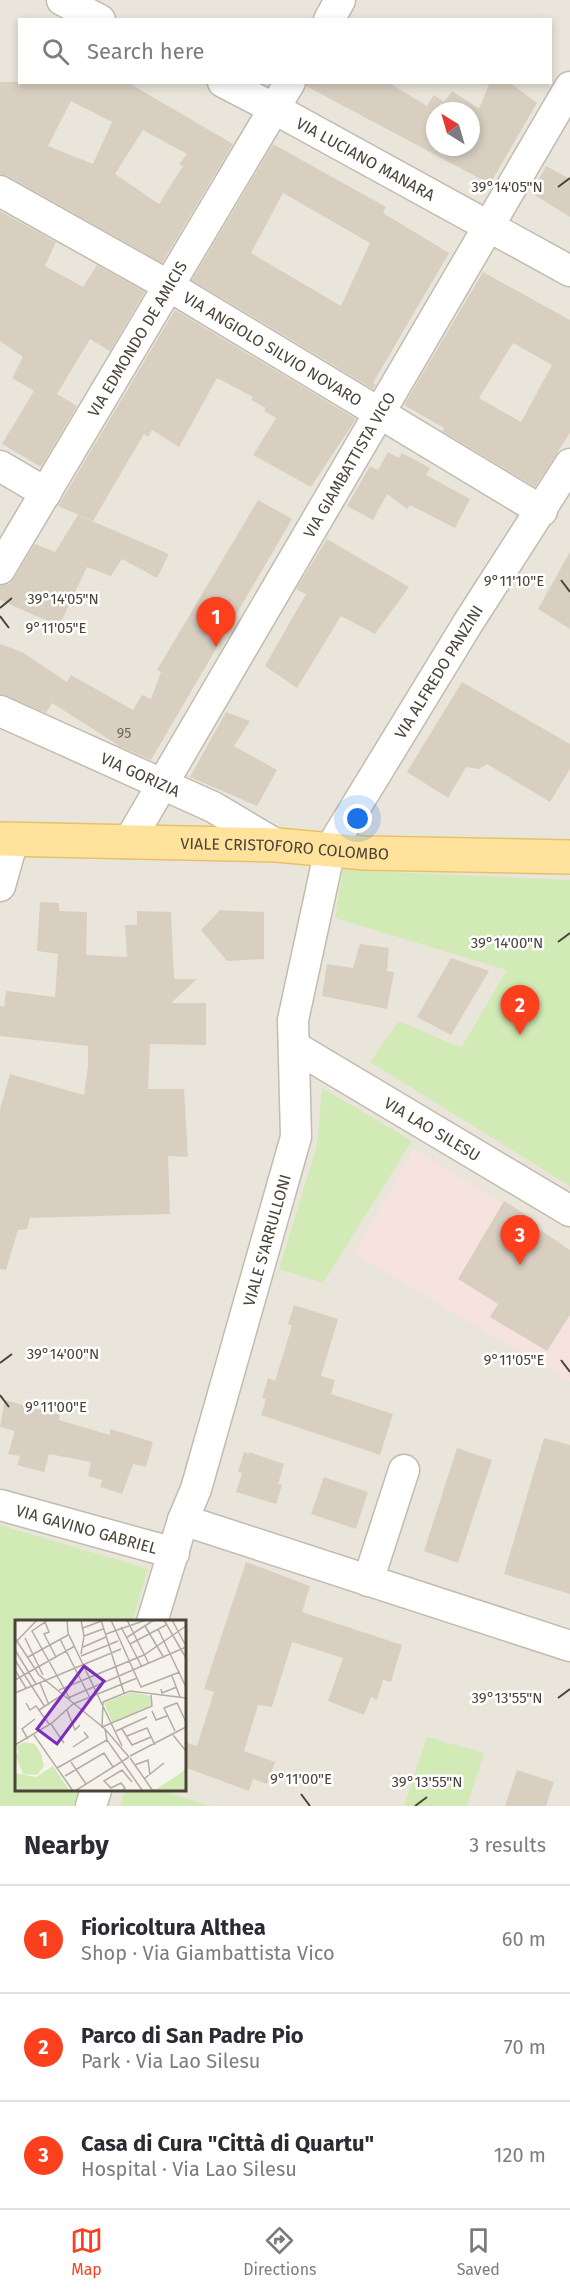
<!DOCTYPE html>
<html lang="en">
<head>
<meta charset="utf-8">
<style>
	:root { --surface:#fff; --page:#f7f7f7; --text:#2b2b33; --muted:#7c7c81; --line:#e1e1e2; --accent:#fc3f1d }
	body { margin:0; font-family:"Fira Sans",sans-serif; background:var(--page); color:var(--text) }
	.compass { position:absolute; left:426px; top:102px; width:54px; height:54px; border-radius:50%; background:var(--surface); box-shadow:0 3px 9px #0003; rotate:323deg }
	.you { position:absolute; left:358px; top:819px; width:21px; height:21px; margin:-15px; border:4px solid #fff; border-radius:50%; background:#1a73e8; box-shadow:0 0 0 9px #1a73e833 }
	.badge { display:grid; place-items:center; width:39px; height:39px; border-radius:50%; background:var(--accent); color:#fff; font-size:20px; font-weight:700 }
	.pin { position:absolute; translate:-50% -50px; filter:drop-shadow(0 2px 3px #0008) }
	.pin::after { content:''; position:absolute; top:32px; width:21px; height:18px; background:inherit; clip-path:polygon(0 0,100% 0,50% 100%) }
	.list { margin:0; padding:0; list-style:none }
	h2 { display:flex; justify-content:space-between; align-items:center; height:78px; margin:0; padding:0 24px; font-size:26px }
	h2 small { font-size:20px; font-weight:400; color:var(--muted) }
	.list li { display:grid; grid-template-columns:39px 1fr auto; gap:18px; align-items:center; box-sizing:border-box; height:108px; padding:0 24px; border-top:2px solid var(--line) }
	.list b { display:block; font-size:22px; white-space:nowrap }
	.list p { margin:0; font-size:20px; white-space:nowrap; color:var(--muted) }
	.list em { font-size:20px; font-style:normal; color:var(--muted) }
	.icon { flex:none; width:33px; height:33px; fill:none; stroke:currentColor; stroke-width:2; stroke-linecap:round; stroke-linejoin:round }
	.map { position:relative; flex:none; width:570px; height:1806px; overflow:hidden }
	.search { position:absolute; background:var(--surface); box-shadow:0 3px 9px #0003; left:18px; right:18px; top:18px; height:66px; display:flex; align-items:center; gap:15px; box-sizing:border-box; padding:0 21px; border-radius:0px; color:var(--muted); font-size:22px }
	.sheet { height:402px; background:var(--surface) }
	nav { display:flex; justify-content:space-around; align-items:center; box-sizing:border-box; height:84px; border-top:2px solid var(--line); background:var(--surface); font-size:16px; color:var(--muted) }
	nav a { display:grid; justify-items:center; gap:3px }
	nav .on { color:var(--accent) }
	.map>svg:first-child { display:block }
	.residential { fill:#eae5da; fill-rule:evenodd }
	.medical { fill:#f6e3e0 }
	.green { fill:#d2eab5 }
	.building { fill:#d8cfc1; fill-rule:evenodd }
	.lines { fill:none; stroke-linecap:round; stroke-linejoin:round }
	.minor-casing { stroke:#c2bbae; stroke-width:33 }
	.major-casing { stroke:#e6c16a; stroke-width:36 }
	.minor { stroke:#fff; stroke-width:30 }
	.major { stroke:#ffe39c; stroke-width:33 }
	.ticks { fill:none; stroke:#4b4439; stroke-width:2 }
	.labels { text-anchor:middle; stroke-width:5; stroke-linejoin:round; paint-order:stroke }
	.number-label { font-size:14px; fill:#6e675b }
	.street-label { font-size:16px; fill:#4b4439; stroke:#fff }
	.inset-road { fill:none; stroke:#b2ada4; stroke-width:1.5 }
	.view { fill:#7b2cbf; fill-opacity:0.15; stroke:#7b2cbf; stroke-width:3 }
	.inset-edge { fill:none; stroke:#4b4439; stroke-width:3 }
	.ticks-label { font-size:15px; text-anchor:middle; fill:#4b4439; stroke:#fff; stroke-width:5; stroke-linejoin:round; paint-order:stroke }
</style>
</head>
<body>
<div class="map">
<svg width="570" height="1806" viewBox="0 0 570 1806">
	<rect width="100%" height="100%" fill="#f6f3ec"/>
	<path class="residential" d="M0 0H570V1806H0ZM20 20H550V82H20ZM435 111H471V147H435ZM16 1622H184V1790H16Z"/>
	<path class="medical" d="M414 1149 502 1203 504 1201 533 1219 530 1224 570 1250V1382L354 1253Z"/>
	<path class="green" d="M343 870 570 880V1186L370 1062 399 1021 461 1048 507 970 335 918Z
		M322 1088 412 1141 323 1283 279 1269 317 1146Z
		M0 1525 148 1569 132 1621 16 1622V1790H79L74 1806H0Z
		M427 1737 484 1753 467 1806H404Z
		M125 1790H160L211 1806H120Z"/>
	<path class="building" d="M0 82H127L233 144 162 263 8 176 0 174ZM71 101 112 122 93 164 48 146ZM143 130 187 154 179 164 183 166 159 204 115 174Z
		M307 82H388L427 106 434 95 444 102 452 91 479 109 490 82H509L537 103 490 184 306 86ZM435 111H471V147H435Z
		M273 144 386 207 383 213 449 253 373 383 376 385 373 389 192 280ZM283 193 370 243 341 306 251 253Z
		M546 166 570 179V217L531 193Z
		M0 211 56 242 45 266 83 287 97 265 145 292 110 351 90 339 57 394 77 406 41 467 2 444 34 391 12 378 23 357 0 341Z
		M483 272 570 320V433L535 487 442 431 444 428 404 405ZM513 343 552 365 521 422 479 398Z
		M175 310 356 419 311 487 253 455 276 418 264 411 266 408 251 400 253 397 217 378 179 447 152 430 148 437 144 434 93 521 58 506Z
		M388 452 399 458 402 453 430 468 426 475 470 499 455 528 410 505 407 509 387 494 373 520 347 506 370 466 378 470Z
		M258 500 292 519 151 760 121 747 52 703 46 713 0 694V644L22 652 67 682 71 675 133 710 142 695 151 699 161 672 157 670Z
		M78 515 169 554 157 578 122 559 111 576 87 567 59 626 0 600V586L9 584 14 578 35 544 55 552Z
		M327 539 409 587 375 634 341 616 297 688 265 666 306 594 296 589Z
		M570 552V629L538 609Z
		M462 682 570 744V769L550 802 487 764 479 769 466 767 448 798 407 772Z
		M226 712 250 721 234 746 277 770 257 806 190 777Z
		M40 902 59 903V911L87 912 86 955 127 957 125 925H137V911L171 912 174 979H197L171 1003H206V1045L150 1044 148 1089H184L188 1157 168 1156 170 1214 30 1218 27 1229 18 1230 6 1270 0 1269V1109L10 1074 84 1095 88 1066V1046L0 1036V1006L4 1007 6 991 55 997 58 954 37 951Z
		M220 910 264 912V959L227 961 201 930Z
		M360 944 389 948 387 971 394 972 387 1009 322 996 327 964 353 968Z
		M451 958 489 971 451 1035 417 1017Z
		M504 1201 533 1219 530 1223 570 1250V1315L547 1351 490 1317 498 1304 458 1279Z
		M294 1305 338 1319 321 1376 335 1380 331 1394 393 1414 380 1455 261 1415 266 1399 262 1398 268 1378 275 1381 292 1326 288 1324Z
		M5 1400 60 1415 59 1420 110 1435V1429L153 1442 146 1467 133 1464 122 1494 100 1487 102 1480 88 1476 91 1462 49 1454 44 1472 17 1465 20 1456 8 1454 15 1431 0 1427Z
		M544 1438 570 1445V1594L504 1574Z
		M457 1448 492 1460 458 1563 424 1551Z
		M244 1452 249 1454V1452L284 1464 278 1484 282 1485 276 1504 236 1492 242 1473 238 1472Z
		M324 1477 368 1492 356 1529 311 1514Z
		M246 1562 310 1586 302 1612 402 1645 391 1682 383 1680 377 1700 371 1697 364 1715 328 1701 343 1658 292 1642 272 1707 258 1705 244 1751 275 1762 267 1784 253 1779 249 1791 184 1767V1742L197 1746 214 1692 204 1689Z
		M517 1770 554 1782 546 1806H505Z"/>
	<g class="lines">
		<defs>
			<g id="minor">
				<path d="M62 0 100 20"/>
				<path d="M329 20 340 0"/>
				<path id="s1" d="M223 82 275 109 570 271"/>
				<path id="s2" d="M0 191 169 286 542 511"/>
				<path d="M0 466 46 493"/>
				<path id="s3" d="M0 569 290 82"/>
				<path id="s4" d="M0 711 213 807 277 845"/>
				<path id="s5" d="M128 843 570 87"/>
				<path d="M0 886 13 840"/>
				<path id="s6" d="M295 1047 570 1211"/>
				<path id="s7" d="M0 1505 174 1553"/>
				<path d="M183 1520 570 1646"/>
				<path d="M368 1581 404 1470"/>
				<path id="s8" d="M152 1622 183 1520 196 1489 296 1137 293 1020 330 849 468 623 570 464"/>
				<path d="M91 1806 96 1790"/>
			</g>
			<g id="major">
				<path id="s9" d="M0 839 277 845 364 853 570 857"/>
			</g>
		</defs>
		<use href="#minor" class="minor-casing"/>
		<use href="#major" class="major-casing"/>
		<use href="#minor" class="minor"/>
		<use href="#major" class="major"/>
	</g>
	<path class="ticks" d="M558 187 570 178M561 580 570 592M0 608 12 598M0 616 9 628M558 942 570 933M561 1360 570 1372M0 1363 12 1354M0 1395 9 1407M558 1698 570 1689M301 1794 310 1806M415 1806 427 1797"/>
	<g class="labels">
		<g class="number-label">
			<text x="124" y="738">95</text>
		</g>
		<g class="street-label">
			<text dy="6" stroke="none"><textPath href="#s1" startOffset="162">VIA LUCIANO MANARA</textPath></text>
			<text dy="6" stroke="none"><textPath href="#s3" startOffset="268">VIA EDMONDO DE AMICIS</textPath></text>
			<text dy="6" stroke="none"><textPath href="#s2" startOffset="315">VIA ANGIOLO SILVIO NOVARO</textPath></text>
			<text dy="6" stroke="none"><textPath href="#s5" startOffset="438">VIA GIAMBATTISTA VICO</textPath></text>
			<text dy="6" stroke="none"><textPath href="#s8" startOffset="1006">VIA ALFREDO PANZINI</textPath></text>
			<text dy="6" stroke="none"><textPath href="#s4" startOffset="154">VIA GORIZIA</textPath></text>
			<text dy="6" stroke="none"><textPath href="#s9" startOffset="285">VIALE CRISTOFORO COLOMBO</textPath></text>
			<text dy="6" stroke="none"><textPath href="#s6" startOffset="160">VIA LAO SILESU</textPath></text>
			<text dy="6" stroke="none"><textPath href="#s8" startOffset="399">VIALE S'ARRULLONI</textPath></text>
			<text dy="6" stroke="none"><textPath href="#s7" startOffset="90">VIA GAVINO GABRIEL</textPath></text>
		</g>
	</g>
	<g transform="translate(15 1620)">
		<rect width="171" height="171" fill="#f6f3ec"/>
		<path d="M117 72 135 76 136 85 97 102 89 83ZM9 122 20 124 26 134 29 146 22 155 8 154 0 134 4 133 2 126ZM38 146 55 171H0V153L21 157ZM171 149V171H138L163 155Z" fill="#d2eab5"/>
		<path class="inset-road" d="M33 0 17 11 55 79M52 0 53 13 107 126M66 0 69 16 66 34M86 0 109 73M96 0 126 67 165 52M112 0 134 44M149 0 171 38M157 0 171 26M30 2 34 12 29 14 41 37M130 6 149 38M106 7 127 47M68 8 89 0M143 9 171 67M91 14 131 0M69 16 88 9M0 18 24 55 90 109 114 137M10 18 28 55M111 18 139 0M45 19 75 78M0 23 22 0M115 24 151 5M68 27 91 17M0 30 21 64M66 36 103 21M13 37 53 15M0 40 30 87M0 50 11 68M157 56 165 77M0 60 60 26M25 63 34 85M146 69 147 73 162 67M44 70 129 35 171 6M0 73 106 29M53 78 171 27M88 82 87 107 137 86 136 75M88 82 115 71 171 78M11 83 15 90 21 86 34 104M24 90 47 75M52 90 60 110 65 105M137 91 141 100 152 96M36 104 49 123M90 109 92 120 127 170M107 109 117 125 136 117M101 111 132 97M160 111 149 88 162 83 171 102M19 115 58 171M158 115 171 131M112 116 132 108 140 125M13 119 7 109 20 99M0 125 37 103 58 84 122 58M58 127 73 117 69 112M115 136 171 107M115 138 138 171M56 142 71 164M120 145 133 140 135 155M42 148 92 120M50 156 89 133 98 147M129 159 149 143M60 171 114 137M107 171 110 168 106 163 96 168 89 161 107 150 117 162"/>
		<path class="view" d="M69 46 89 61 42 124 22 109Z"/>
		<rect width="171" height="171" class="inset-edge"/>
	</g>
	<g class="ticks-label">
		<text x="507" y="192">39°14'05"N</text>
		<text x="514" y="586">9°11'10"E</text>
		<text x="63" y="604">39°14'05"N</text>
		<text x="56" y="633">9°11'05"E</text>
		<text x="507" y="948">39°14'00"N</text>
		<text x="63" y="1359">39°14'00"N</text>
		<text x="514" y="1365">9°11'05"E</text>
		<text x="56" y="1412">9°11'00"E</text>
		<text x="507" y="1703">39°13'55"N</text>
		<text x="301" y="1784">9°11'00"E</text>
		<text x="427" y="1787">39°13'55"N</text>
	</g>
</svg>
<svg class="compass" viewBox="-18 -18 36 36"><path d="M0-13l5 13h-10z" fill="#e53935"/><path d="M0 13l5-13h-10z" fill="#7c7c81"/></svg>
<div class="you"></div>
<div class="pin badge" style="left:216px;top:647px">1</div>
<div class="pin badge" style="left:520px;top:1035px">2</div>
<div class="pin badge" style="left:520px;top:1265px">3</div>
<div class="search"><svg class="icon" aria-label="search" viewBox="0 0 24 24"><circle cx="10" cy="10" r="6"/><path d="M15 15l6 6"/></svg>Search here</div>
</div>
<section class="sheet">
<h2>Nearby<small>3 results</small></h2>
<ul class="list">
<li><span class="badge">1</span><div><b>Fioricoltura Althea</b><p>Shop · Via Giambattista Vico</p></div><em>60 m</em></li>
<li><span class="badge">2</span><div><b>Parco di San Padre Pio</b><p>Park · Via Lao Silesu</p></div><em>70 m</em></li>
<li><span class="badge">3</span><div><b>Casa di Cura &quot;Città di Quartu&quot;</b><p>Hospital · Via Lao Silesu</p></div><em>120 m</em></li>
</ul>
</section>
<nav>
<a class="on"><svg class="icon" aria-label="map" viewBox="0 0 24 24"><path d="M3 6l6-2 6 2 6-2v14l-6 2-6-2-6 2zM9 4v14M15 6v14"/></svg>Map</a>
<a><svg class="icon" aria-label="directions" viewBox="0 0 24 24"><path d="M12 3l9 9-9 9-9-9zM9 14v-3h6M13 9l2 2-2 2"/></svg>Directions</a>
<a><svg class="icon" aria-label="saved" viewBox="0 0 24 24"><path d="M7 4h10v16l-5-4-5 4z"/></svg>Saved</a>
</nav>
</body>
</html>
